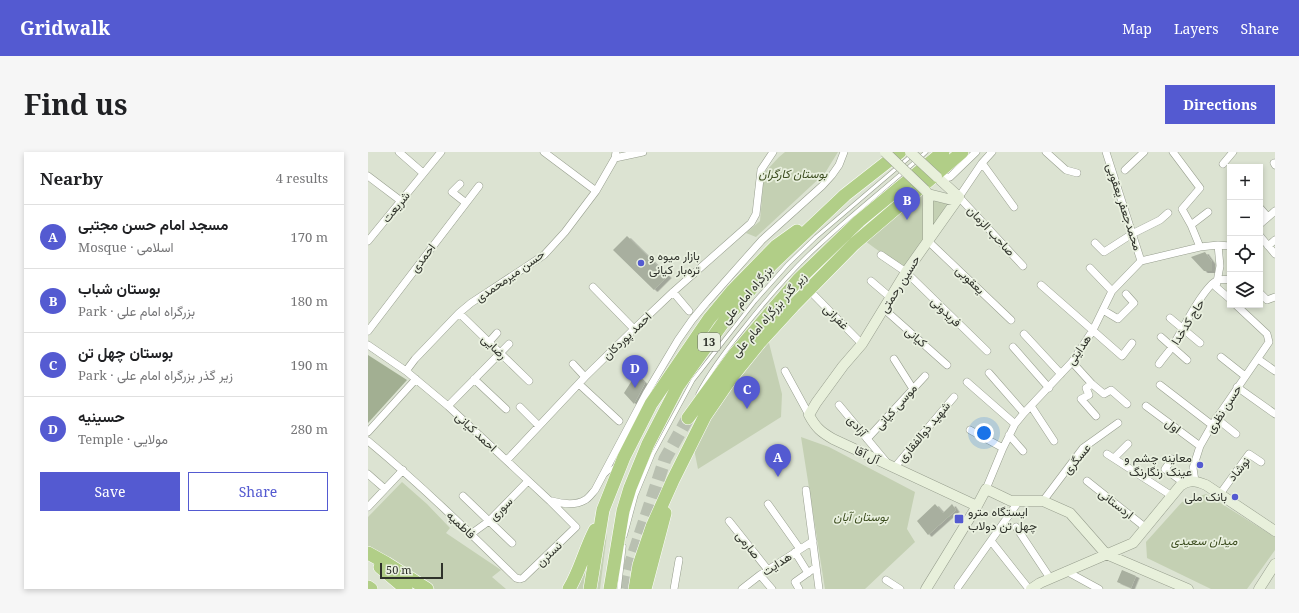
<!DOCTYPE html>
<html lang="en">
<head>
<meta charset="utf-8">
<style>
	:root { --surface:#fff; --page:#f6f6f6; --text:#202124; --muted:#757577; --line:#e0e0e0; --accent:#545ad1 }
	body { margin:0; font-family:"Noto Serif",Vazirmatn,serif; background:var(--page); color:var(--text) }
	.controls { position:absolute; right:12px; top:12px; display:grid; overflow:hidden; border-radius:0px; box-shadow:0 2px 6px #0003 }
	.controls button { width:36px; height:36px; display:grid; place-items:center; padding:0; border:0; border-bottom:1px solid var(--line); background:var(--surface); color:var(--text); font:20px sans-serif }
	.scale { position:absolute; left:12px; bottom:10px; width:63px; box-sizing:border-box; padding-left:4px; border:2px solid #2f322b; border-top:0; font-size:11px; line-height:14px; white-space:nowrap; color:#2f322b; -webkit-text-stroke:3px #e9f0df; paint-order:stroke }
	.you { position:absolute; left:616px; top:281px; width:14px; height:14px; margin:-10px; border:3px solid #fff; border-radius:50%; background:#1a73e8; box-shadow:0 0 0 6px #1a73e833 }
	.badge { display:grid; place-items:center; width:26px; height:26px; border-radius:50%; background:var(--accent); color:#fff; font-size:13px; font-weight:700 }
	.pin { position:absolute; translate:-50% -33px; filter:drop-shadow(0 1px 2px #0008) }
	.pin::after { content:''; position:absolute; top:21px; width:14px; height:12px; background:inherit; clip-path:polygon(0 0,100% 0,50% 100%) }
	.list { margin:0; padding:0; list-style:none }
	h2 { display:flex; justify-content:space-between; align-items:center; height:52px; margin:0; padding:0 16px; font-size:17px }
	h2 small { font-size:13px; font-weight:400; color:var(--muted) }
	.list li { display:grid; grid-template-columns:26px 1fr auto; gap:12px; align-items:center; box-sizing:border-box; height:64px; padding:0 16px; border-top:1px solid var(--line) }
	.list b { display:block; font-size:15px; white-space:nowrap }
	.list p { margin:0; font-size:13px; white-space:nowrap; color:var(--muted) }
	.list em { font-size:13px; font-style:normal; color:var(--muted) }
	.actions { display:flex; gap:8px; padding:12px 16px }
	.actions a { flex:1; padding:9px 0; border:1px solid var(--accent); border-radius:0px; text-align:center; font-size:14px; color:var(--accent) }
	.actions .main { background:var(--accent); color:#fff }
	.icon { flex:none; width:22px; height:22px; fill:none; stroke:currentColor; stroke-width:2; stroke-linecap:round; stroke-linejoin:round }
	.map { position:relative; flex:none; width:907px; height:437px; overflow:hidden; border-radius:0px }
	header { display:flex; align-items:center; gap:24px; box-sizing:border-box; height:56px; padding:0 20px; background:var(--accent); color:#fff }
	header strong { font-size:19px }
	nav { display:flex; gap:22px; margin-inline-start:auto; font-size:14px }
	.intro { display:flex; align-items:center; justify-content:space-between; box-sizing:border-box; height:96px; padding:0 24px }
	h1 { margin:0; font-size:28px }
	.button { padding:10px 18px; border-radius:0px; background:var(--accent); color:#fff; font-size:14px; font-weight:700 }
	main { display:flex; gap:24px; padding:0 24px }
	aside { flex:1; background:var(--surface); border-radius:0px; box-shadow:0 2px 6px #0003 }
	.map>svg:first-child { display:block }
	.green { fill:#c4d0b3 }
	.forest { fill:#a2af92 }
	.building { fill:#a8af9f; filter:url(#shadow) }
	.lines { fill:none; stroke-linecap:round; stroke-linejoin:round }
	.highway-tunnel { stroke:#b9c0b1; stroke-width:13; stroke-dasharray:13 6; stroke-linecap:butt }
	.lane-casing { stroke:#979e8e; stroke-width:4.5 }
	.street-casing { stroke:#979e8e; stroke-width:8 }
	.secondary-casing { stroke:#979e8e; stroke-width:11 }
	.highway-casing { stroke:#fff; stroke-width:14 }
	.lane { stroke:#fff; stroke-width:3.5 }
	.street { stroke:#fff; stroke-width:7 }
	.secondary { stroke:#e8f0db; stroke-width:10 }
	.highway { stroke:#b1ce87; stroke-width:13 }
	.secondary-bridge-casing { stroke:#979e8e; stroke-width:11; stroke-linecap:butt }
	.secondary-bridge { stroke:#e8f0db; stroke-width:10 }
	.poi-dot { fill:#545ad1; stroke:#e9f0df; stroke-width:1.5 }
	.labels { text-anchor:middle; stroke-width:3.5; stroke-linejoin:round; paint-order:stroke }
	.shield { fill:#e9f0df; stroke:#676b61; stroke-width:1 }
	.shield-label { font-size:11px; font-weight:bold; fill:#2f322b }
	.park-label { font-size:12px; font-style:italic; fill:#3c4d1f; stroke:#e9f0df }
	.street-label { font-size:12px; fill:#2f322b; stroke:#e9f0df }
	.poi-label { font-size:12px; fill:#2f322b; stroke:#e9f0df; text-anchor:start }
</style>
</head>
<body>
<header>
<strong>Gridwalk</strong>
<nav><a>Map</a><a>Layers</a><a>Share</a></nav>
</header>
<div class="intro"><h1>Find us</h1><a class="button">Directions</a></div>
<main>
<aside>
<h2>Nearby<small>4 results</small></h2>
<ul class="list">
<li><span class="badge">A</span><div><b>مسجد امام حسن مجتبی</b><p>Mosque · اسلامی</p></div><em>170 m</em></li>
<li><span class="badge">B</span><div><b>بوستان شباب</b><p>Park · بزرگراه امام علی</p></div><em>180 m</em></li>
<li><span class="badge">C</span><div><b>بوستان چهل تن</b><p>Park · زیر گذر بزرگراه امام علی</p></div><em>190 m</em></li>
<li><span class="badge">D</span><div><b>حسینیه</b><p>Temple · مولایی</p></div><em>280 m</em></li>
</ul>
<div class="actions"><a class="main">Save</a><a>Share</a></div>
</aside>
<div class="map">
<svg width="907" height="437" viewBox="0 0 907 437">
	<defs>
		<filter id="shadow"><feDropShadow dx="3.5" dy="2" stdDeviation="0" flood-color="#0004"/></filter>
	</defs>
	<rect width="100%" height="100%" fill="#dce3d2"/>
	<path class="green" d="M417 0H470L457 21 388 85 378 81 392 69 396 21 411 5Z
		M552 41 554 45 557 86 537 118 497 89Z
		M561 45 581 50 564 77Z
		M391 190 401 191 414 242 413 265 330 317 326 297 350 249Z
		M433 285 461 295 547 340 539 377 547 390 497 437H457Z
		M34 330 59 352 82 376 78 381 133 418 124 425 138 437H67L54 428 0 396V365Z
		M838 342 907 385V398L879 437H843L779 406 778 390 814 350Z
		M239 382 232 437H226L229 417Z
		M226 390 219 437H207Z"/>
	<path class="forest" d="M0 203 39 228 0 271Z"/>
	<path class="building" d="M259 84 300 124 286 138 245 98Z
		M837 100 844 110V119H836L823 105Z
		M268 222 277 231 266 252 256 241Z
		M567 352 575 361 584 352 588 358 560 383 549 369Z
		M754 418 768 424 763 436 749 430Z"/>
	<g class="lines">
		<path class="highway-tunnel" d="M257 437 264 407 297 307 320 266"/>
		<defs>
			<path id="lane" d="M330 242C342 219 358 198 375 177 398 148 422 119 450 94 485 61 523 32 558 0
				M238 322 248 313
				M257 384 268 343 285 302 325 228 387 149 420 112 448 85 544 3
				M251 437 256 394"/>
			<path id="street" d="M31 0 55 21
				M176 0 228 39
				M624 0 614 11 591 45 655 114
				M678 0 698 18 709 21
				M738 0 773 109
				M805 0 832 36 814 57 823 73 832 95
				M247 6 275 0
				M614 11 646 55
				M906 11 907 13
				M855 12 865 0
				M757 18 776 0
				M0 24 33 49
				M571 27 582 25 608 0
				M92 32 84 40 98 51
				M892 56 900 65
				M892 72 907 59
				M823 73 840 60
				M892 84 907 102
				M0 89 73 0
				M560 89 643 168
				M727 91 736 100 764 82 792 68 800 61
				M850 93 852 114 848 135 862 147
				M900 94 907 88
				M513 103 538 120 619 199
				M722 116 744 139
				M503 129 523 146
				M673 133 754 204 764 191
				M225 135 266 177
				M442 139 494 192
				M305 140 321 159
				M892 141 899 148 907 145
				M516 157 579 213
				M735 158 750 167 766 151 758 142
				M91 161 161 229
				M802 166 832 191
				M0 179 111 34
				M656 182 693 222
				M793 185 819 208
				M121 190 129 181
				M0 193 38 219 80 254 182 349 208 375 155 426 152 427 148 426C100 379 52 332 0 289
				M645 195 681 236
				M853 205 877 224
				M526 207 545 237
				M890 207 907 219
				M704 210 724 232 736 242 743 238 759 252
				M205 212 217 225
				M791 212C795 206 800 201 804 195 813 181 836 133 850 128 853 127 858 128 862 127
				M38 219 47 207 91 161 103 151 176 103 197 80 228 39 247 6 248 0
				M417 219 441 263
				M621 221 656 261
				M106 227 138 257
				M599 230 647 272
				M211 232 251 269
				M724 232 718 236 721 243 713 247 728 264
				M792 233 844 273
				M869 235 907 262
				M471 253 520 312
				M80 254 141 192
				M663 254 686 289
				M778 254 832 294
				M152 255 171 274
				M848 266 868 282
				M602 278 635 296
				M0 280 48 227
				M641 283 655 299
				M499 287 557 224
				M739 302 804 344
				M746 306 760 292
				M804 307 797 317 816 331
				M139 308 217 225 266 177 305 140 383 71 388 62 393 18 405 0
				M526 316 586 245
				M0 322 17 337
				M719 329 778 376
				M827 329 825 316 832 294 844 273 901 190 899 182 868 153
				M618 337 635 296 647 272 656 261 704 210 725 178 744 139 773 109 832 95 850 93 862 94
				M438 338 451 437
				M852 342 881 302 893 310
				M95 344 144 391
				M184 349C195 352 207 354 217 348 221 346 224 341 227 338L279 240 310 188 324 168 338 151 394 88 454 34 464 23 471 13 476 0
				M675 349 715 296 750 271
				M400 352 432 397
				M0 355 35 318
				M361 369 400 418
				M648 375 682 426
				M103 382 121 369 160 329
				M623 389 661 437
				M427 400 440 421
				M698 419 731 437
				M392 423 404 437
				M518 428 532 437
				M590 435 651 349
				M306 437 311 408
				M374 437 392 423 445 389
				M431 437 427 430 448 415"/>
			<path id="secondary" d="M569 25 591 45 538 120 494 192 475 214 448 251 441 263C448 276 453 280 465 287L609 354
				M557 38 560 42 588 49
				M560 42V89
				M558 437 609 354 618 337 643 349H675L702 361 738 402 820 437
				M663 437 672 431 765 391 812 334C821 327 828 329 838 333L907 379
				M891 437 907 412"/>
			<path id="highway" d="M320 266 365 204 430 128 491 69 575 0
				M0 401 18 411 59 437
				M12 415 38 437
				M0 435 3 437
				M201 437C212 419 217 397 227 378
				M222 437 235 358 256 305 283 252 341 167 365 138 408 94 429 79
				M242 437 255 359 262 336 280 292 310 234 357 168 403 113 477 43 532 0
				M267 437 271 413 284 375 305 328 337 264 363 226 392 190 425 154 486 92 594 0
				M277 437 297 361"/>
		</defs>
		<use href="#lane" class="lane-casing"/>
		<use href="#street" class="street-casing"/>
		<use href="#secondary" class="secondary-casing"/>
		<use href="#highway" class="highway-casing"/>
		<use href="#lane" class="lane"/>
		<use href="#street" class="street"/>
		<use href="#secondary" class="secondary"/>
		<use href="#highway" class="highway"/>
		<defs>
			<path id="secondary-bridge" d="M517 0 557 38
				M542 0 569 25"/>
		</defs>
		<use href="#secondary-bridge" class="secondary-bridge-casing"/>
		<use href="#secondary-bridge" class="secondary-bridge"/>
	</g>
	<g class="poi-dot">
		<circle cx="273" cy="111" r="4"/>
		<circle cx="832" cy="313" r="4"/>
		<circle cx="867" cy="345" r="4"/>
		<rect x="586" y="362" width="10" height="10" rx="2"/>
	</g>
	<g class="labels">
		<rect class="shield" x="330" y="181" width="22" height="18" rx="3"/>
		<g class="shield-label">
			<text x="341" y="194">13</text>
		</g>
		<g class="park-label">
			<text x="425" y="26">بوستان کارگران</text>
			<text x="493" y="369">بوستان آبان</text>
			<text x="836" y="393">میدان سعیدی</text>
		</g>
		<g class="street-label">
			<text transform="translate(28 55) rotate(-51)" y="4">شریعت</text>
			<text transform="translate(756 55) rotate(72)" y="4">محمدجعفر یعقوبی</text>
			<text transform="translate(623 79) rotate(47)" y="4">صاحب الزمان</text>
			<text transform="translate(55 106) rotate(-53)" y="4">احمدی</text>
			<text transform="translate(142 124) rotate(-35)" y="4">حسن میرمحمدی</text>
			<text transform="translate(602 128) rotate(44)" y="4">یعقوبی</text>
			<text transform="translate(532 132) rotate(-58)" y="4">حسین رحمتی</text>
			<text transform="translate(379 143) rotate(-50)" y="4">بزرگراه امام علی</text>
			<text transform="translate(578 160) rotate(44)" y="4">فریدونی</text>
			<text transform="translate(401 163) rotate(-49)" y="4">زیر گذر بزرگراه امام علی</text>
			<text transform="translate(468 165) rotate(45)" y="4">غفرانی</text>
			<text transform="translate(820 170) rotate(-58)" y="4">حاج کدخدا</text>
			<text transform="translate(259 184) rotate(-44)" y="4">احمد پوردکان</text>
			<text transform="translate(548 185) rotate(41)" y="4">کیانی</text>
			<text transform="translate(126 195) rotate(44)" y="4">رضایی</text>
			<text transform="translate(711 198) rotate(-56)" y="4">هدایتی</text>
			<text transform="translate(528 255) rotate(-48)" y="4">موسی کیانی</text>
			<text transform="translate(856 257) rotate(-57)" y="4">حسن نظری</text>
			<text transform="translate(489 274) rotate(50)" y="4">آزادی</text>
			<text transform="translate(805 274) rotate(37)" y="4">اول</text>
			<text transform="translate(108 280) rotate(43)" y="4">احمد کیانی</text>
			<text transform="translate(556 280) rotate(-50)" y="4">شهید ذوالفقاری</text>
			<text transform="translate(499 303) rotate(25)" y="4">آل آقا</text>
			<text transform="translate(709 307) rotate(-50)" y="4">عسگری</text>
			<text transform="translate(871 317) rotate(-51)" y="4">نوشاد</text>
			<text transform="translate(748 352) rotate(38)" y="4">اردستانی</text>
			<text transform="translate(133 357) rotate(-45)" y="4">سوری</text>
			<text transform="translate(93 373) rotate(43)" y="4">فاطمیه</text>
			<text transform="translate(380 393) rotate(52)" y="4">صارمی</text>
			<text transform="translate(181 402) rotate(-44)" y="4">نسترن</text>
			<text transform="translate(409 412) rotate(-33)" y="4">هدایت</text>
		</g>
		<g class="poi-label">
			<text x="281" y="108">بازار میوه و<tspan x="281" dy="14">تره‌بار کیانی</tspan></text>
			<text x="824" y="310" text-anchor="end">معاینه چشم و<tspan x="824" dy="14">عینک رنگارنگ</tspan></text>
			<text x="859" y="349" text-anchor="end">بانک ملی</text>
			<text x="600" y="364">ایستگاه مترو<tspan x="600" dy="14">چهل تن دولاب</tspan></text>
		</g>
	</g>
</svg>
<div class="controls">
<button>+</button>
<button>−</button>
<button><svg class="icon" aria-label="locate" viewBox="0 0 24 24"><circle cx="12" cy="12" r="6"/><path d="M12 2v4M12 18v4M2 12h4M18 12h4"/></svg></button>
<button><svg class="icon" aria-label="layers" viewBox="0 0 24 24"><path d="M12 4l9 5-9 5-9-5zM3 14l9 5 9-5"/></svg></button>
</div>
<div class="scale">50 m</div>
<div class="you"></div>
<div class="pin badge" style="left:410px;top:325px">A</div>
<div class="pin badge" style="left:539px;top:68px">B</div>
<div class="pin badge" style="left:379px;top:257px">C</div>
<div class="pin badge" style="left:267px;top:236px">D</div>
</div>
</main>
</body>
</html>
